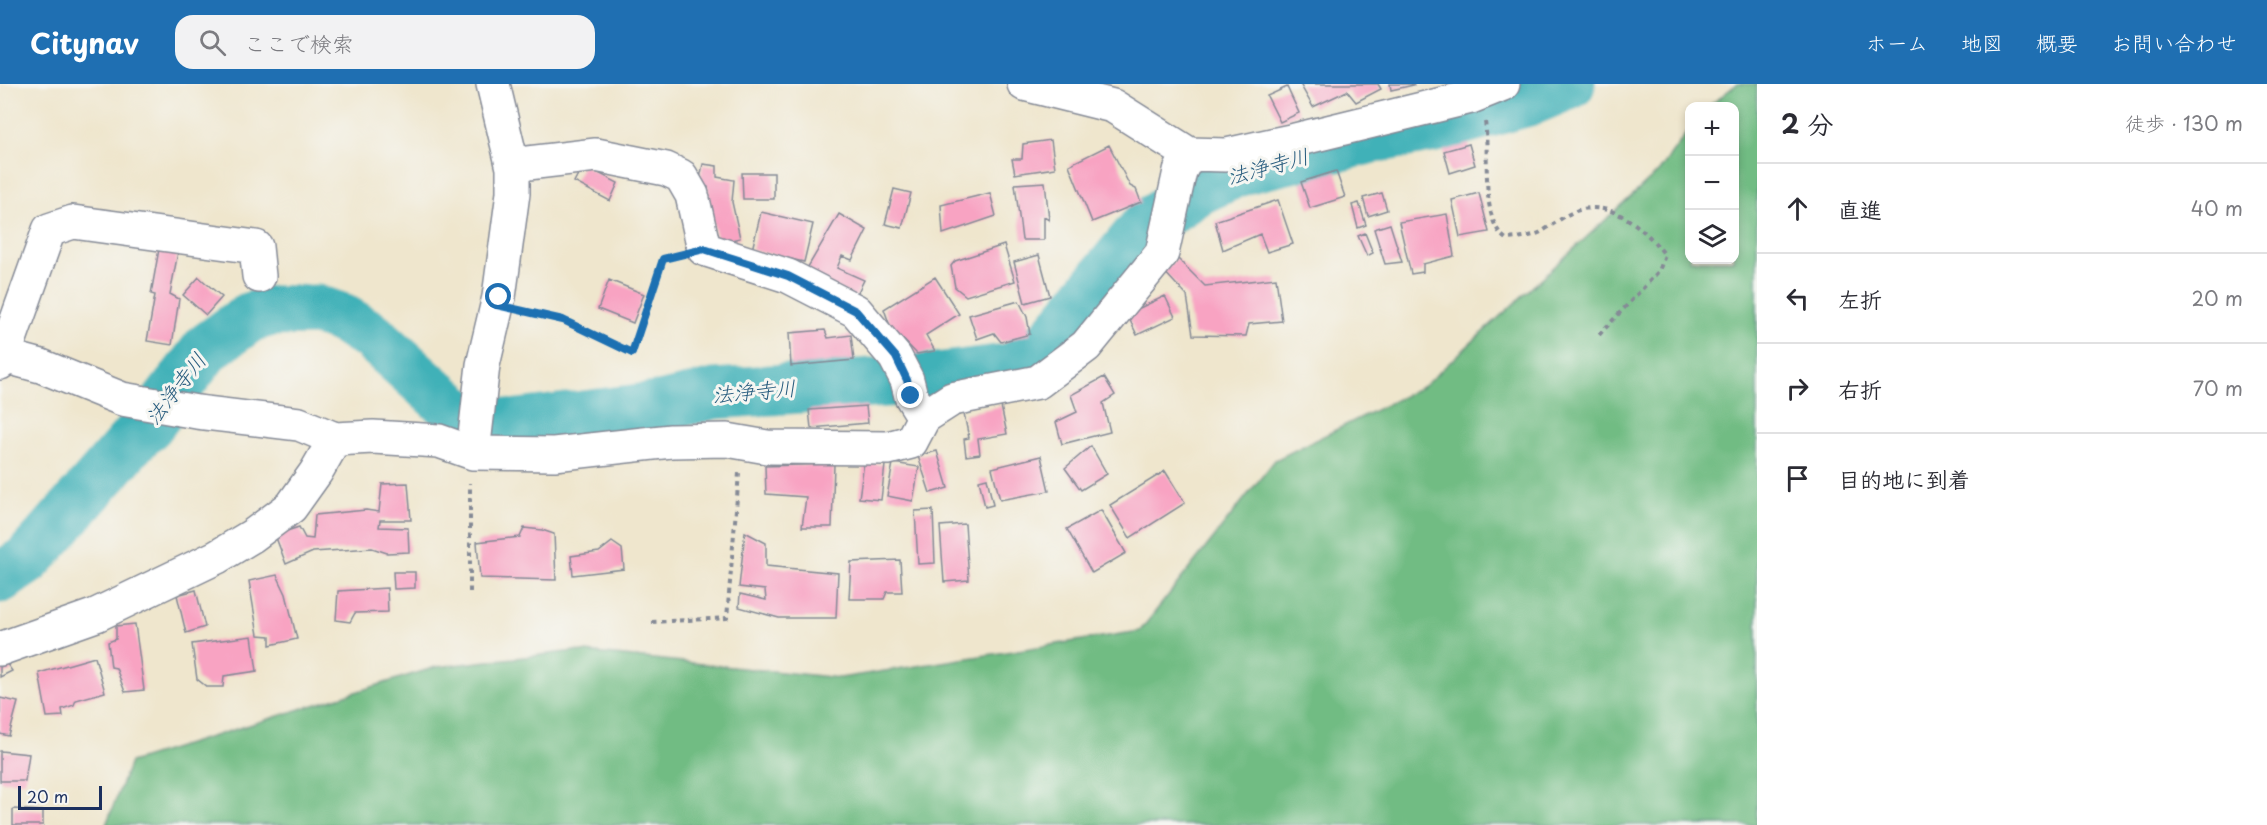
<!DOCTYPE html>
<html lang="ja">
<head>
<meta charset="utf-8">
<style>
	:root { --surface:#fff; --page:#f2f2f3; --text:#2b2b33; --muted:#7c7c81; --line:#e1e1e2; --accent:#1f6fb2 }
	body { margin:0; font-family:"Playpen Sans","Klee One",sans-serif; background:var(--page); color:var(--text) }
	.controls { position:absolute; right:18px; top:18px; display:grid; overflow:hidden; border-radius:12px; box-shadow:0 3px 9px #0003 }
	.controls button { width:54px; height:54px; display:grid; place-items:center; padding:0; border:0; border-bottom:2px solid var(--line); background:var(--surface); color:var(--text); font:30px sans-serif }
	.scale { position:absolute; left:18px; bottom:15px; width:84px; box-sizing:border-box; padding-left:6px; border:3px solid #1b2f5e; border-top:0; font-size:16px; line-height:21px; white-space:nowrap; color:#1b2f5e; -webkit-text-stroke:4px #f6f6f2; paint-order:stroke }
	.stop { position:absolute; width:18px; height:18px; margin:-14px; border:4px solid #1f6fb2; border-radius:50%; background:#fff }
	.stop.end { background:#1f6fb2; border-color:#fff; box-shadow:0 2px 6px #0008 }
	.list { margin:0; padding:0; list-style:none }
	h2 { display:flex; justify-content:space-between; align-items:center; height:78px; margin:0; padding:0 24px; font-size:26px }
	h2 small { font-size:20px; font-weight:400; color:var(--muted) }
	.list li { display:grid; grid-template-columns:39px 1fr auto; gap:18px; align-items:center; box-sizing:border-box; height:90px; padding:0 24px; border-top:2px solid var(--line) }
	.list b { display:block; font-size:22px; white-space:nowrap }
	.list em { font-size:20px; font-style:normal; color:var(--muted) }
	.icon { flex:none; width:33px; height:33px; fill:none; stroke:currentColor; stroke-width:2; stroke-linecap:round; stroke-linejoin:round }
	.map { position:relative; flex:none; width:1757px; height:741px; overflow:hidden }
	header { display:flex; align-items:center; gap:36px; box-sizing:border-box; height:84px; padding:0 30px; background:var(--accent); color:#fff }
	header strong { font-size:28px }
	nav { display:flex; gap:33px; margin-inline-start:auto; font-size:21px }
	.search { width:420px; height:54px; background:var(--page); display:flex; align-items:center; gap:15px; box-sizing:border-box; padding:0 21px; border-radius:18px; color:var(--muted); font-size:22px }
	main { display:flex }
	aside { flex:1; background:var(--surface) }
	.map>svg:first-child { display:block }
	.forest { fill:#71bc83; stroke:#467670; stroke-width:1.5 }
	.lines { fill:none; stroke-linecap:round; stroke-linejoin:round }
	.river { stroke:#41b1b8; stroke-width:51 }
	.building { fill:#f8a3c2 }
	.minor-casing { stroke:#858a96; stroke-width:36 }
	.path { stroke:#858a96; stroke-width:4; stroke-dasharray:4.5 4.5; stroke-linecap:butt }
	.minor { stroke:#fff; stroke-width:33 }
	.route { stroke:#1f6fb2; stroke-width:8 }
	.labels { text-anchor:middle; stroke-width:6; stroke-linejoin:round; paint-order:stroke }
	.water-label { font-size:21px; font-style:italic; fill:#285c7e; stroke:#f6f6f2 }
</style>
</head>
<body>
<header>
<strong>Citynav</strong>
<div class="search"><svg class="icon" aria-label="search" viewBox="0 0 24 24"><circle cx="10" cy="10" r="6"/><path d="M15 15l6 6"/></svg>ここで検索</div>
<nav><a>ホーム</a><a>地図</a><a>概要</a><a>お問い合わせ</a></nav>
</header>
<main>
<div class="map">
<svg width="1757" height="741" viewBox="0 0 1757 741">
	<rect width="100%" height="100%" fill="#f6f6f2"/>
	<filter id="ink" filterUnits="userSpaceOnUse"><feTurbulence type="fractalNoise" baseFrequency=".0167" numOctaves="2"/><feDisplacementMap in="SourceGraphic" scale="12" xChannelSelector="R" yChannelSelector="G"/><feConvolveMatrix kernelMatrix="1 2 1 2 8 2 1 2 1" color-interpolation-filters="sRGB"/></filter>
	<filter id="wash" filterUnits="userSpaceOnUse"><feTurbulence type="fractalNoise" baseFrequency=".008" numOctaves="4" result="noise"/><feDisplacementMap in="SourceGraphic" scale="24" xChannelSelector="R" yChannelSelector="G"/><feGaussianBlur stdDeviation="1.35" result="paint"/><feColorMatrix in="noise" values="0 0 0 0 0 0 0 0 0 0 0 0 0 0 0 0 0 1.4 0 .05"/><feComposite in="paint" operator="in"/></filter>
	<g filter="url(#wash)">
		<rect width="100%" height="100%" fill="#efe6cd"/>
		<path class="forest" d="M1737 0H1757V741H106L130 678 436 583 575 567 840 594 1140 547 1275 376 1424 302 1659 87 1689 46 1690 176H1734V22H1709Z"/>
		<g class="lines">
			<path class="river" d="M0 494 27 476 49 452 132 357 149 341 207 264 250 233 272 227 318 226 341 234 372 252 459 330 510 341 664 322 714 310 928 295 1013 284 1050 258 1147 140 1200 105 1241 86 1369 55 1436 43 1532 16 1570 0"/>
		</g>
		<g id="blocks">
			<path class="building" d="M1300 0H1378L1381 5 1356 18 1347 7 1313 23Z
				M1390 0H1414V1L1391 6Z
				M1287 3 1299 29 1280 38 1267 12Z
				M1051 56 1055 84 1015 90 1012 75H1022L1023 60Z
				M1469 60 1475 81 1450 89 1444 67Z
				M1109 61 1130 102 1136 105 1141 118 1092 138 1069 81Z
				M703 80 717 82V93L734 96 732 118 740 154 718 159 709 123 708 103 699 99Z
				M583 81 618 99 610 117 574 98Z
				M1336 87 1345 113 1310 124 1301 98Z
				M742 89H774V115H743Z
				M1045 98 1049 136 1044 133V156H1022L1015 100Z
				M894 105 911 109 902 144 885 140Z
				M990 109 996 132 943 150 941 121Z
				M1382 109 1387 126 1368 132 1363 114Z
				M1479 109 1489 148 1460 153 1452 116Z
				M1278 116 1293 160 1267 168 1260 150 1223 166 1215 137Z
				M1359 119 1366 141 1358 144 1352 121Z
				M761 128 813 140 804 178 752 166Z
				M839 130 867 146 852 176 842 172 837 184 864 196 855 214 805 188Z
				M1447 130 1454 172 1423 180V188L1411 190 1399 138Z
				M1390 140 1402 178 1385 180 1374 145Z
				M1365 149 1373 169 1367 172 1358 152Z
				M1004 161 1015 197 966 212 955 203 951 182 955 177Z
				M159 165 178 168 170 210 179 215 172 261 147 257 155 211 151 210Z
				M1039 171 1050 212 1025 219 1014 178Z
				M1177 174 1205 202 1276 194 1282 237 1249 240 1246 252 1193 251 1187 212 1163 186Z
				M199 193 222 213 206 231 183 211Z
				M935 193 959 230 926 251 935 267 917 270 890 242 884 225Z
				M609 196 644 210 633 239 598 225Z
				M1165 212 1175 233 1137 251 1127 230Z
				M1019 217 1027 233 1030 250 1001 258 994 249 977 255 969 231Z
				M825 246 828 254 851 251 854 276 791 282 789 249Z
				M1104 293 1115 311 1103 319 1110 348 1062 360 1056 338 1077 328 1071 311Z
				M866 322 868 339 811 344 809 326Z
				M1001 322 1007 350 978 355 980 370 966 372 964 355 969 354 964 330Z
				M1091 362 1107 390 1081 406 1065 384Z
				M937 367 948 404 930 409 918 372Z
				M1041 372 1049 407 1000 416 992 384Z
				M864 379 885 381 881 416 859 414Z
				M893 379 919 383 913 417 887 412Z
				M834 380 832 443H802L806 413 766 410 765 382Z
				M1165 387 1185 419 1130 454 1110 421Z
				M987 394 993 421 985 423 979 396Z
				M408 399 411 436H380L379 443 408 444 409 468 387 469 372 464 313 468 286 480 275 451 299 443 305 454 313 455 315 431 366 426 379 428 382 400Z
				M933 426 935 479 918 480 915 427Z
				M1101 426 1126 469 1092 489 1067 445Z
				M965 440 969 496 944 498 940 442Z
				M524 444 542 446 554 450 556 496 480 494 477 458 520 453Z
				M745 448 766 459V482L838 489 836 534H779L739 523 740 510 766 516 765 506 739 503Z
				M612 458 622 465 624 485 573 491 571 472 599 468Z
				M900 476 902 508H887L884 515H849L851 478Z
				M393 488H415V504L394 505Z
				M277 491 286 510 297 555 270 561V552L258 551 249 497Z
				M387 504 388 528 355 529 350 538 336 536 338 507Z
				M196 506 205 543 186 549 177 511Z
				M135 540 144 606 125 608 116 584 111 583 108 558 116 555V542Z
				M252 552 257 587 224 592 223 603H207L197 595 192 560Z
				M95 573 105 608 76 616 74 621 62 625 63 632 47 633 39 589Z
				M7 580 12 587 0 593V583Z
				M0 614 18 618 9 652 0 650Z
				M0 667 29 670 25 697H0Z
				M13 725 43 727V741H13Z"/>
		</g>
	</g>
	<g filter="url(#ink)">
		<use href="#blocks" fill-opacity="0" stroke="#858a96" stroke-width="1.5"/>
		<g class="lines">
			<defs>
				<path id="minor" d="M1024 0 1113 22 1189 70
					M513 84 528 79 596 71 666 85 681 92 692 111 704 165 788 192 856 227 895 273 907 296 911 312 924 333
					M0 269 4 272 41 282 122 315 197 328 299 340 335 355 373 353 439 357 473 369 554 370 671 357 727 356 767 363 888 364 911 358 924 333 952 315 1038 298 1086 262 1162 169 1180 87 1189 70 1226 71 1295 56 1471 13 1503 0
					M0 279 4 272 49 146 73 138 256 163 259 192
					M473 369 483 281 499 213 513 109V84L493 0
					M0 565 96 531 217 473 252 452 291 423 316 388 335 355"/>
			</defs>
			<use href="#minor" class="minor-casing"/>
			<path class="path" d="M1485 38C1490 68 1479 136 1506 155 1517 154 1529 153 1539 149 1552 142 1565 130 1579 126 1614 116 1646 146 1665 171L1659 187 1598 252
				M525 227 563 236 632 269 663 175 674 173
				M470 508V399
				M652 538 727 534 739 389"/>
			<use href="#minor" class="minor"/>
		</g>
	</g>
	<g class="lines" filter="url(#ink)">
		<path class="route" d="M499 213 497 221 563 236 632 269 663 175 704 165 788 192 856 227 896 273 907 296 911 312"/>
	</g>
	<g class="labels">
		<g class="water-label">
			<text transform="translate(1268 83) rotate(-15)" y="7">法浄寺川</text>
			<text transform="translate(176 305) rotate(-52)" y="7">法浄寺川</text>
			<text transform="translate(754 308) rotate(-5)" y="7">法浄寺川</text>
		</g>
	</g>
</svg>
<div class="controls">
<button>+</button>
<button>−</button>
<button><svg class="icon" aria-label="layers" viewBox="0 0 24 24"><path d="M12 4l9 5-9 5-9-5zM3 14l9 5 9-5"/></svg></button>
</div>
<div class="scale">20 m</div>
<div class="stop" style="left:499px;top:213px"></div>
<div class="stop end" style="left:911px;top:312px"></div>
</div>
<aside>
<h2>2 分<small>徒歩 · 130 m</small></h2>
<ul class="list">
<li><svg class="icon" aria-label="ahead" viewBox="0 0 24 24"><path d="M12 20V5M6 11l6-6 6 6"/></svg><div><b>直進</b></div><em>40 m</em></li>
<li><svg class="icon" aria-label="left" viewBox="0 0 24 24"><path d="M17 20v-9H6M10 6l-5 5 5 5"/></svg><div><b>左折</b></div><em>20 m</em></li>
<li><svg class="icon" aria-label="right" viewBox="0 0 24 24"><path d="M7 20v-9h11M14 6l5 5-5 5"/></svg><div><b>右折</b></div><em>70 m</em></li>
<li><svg class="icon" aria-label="arrive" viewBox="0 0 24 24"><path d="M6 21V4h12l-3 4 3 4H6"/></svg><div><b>目的地に到着</b></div></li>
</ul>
</aside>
</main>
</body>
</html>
